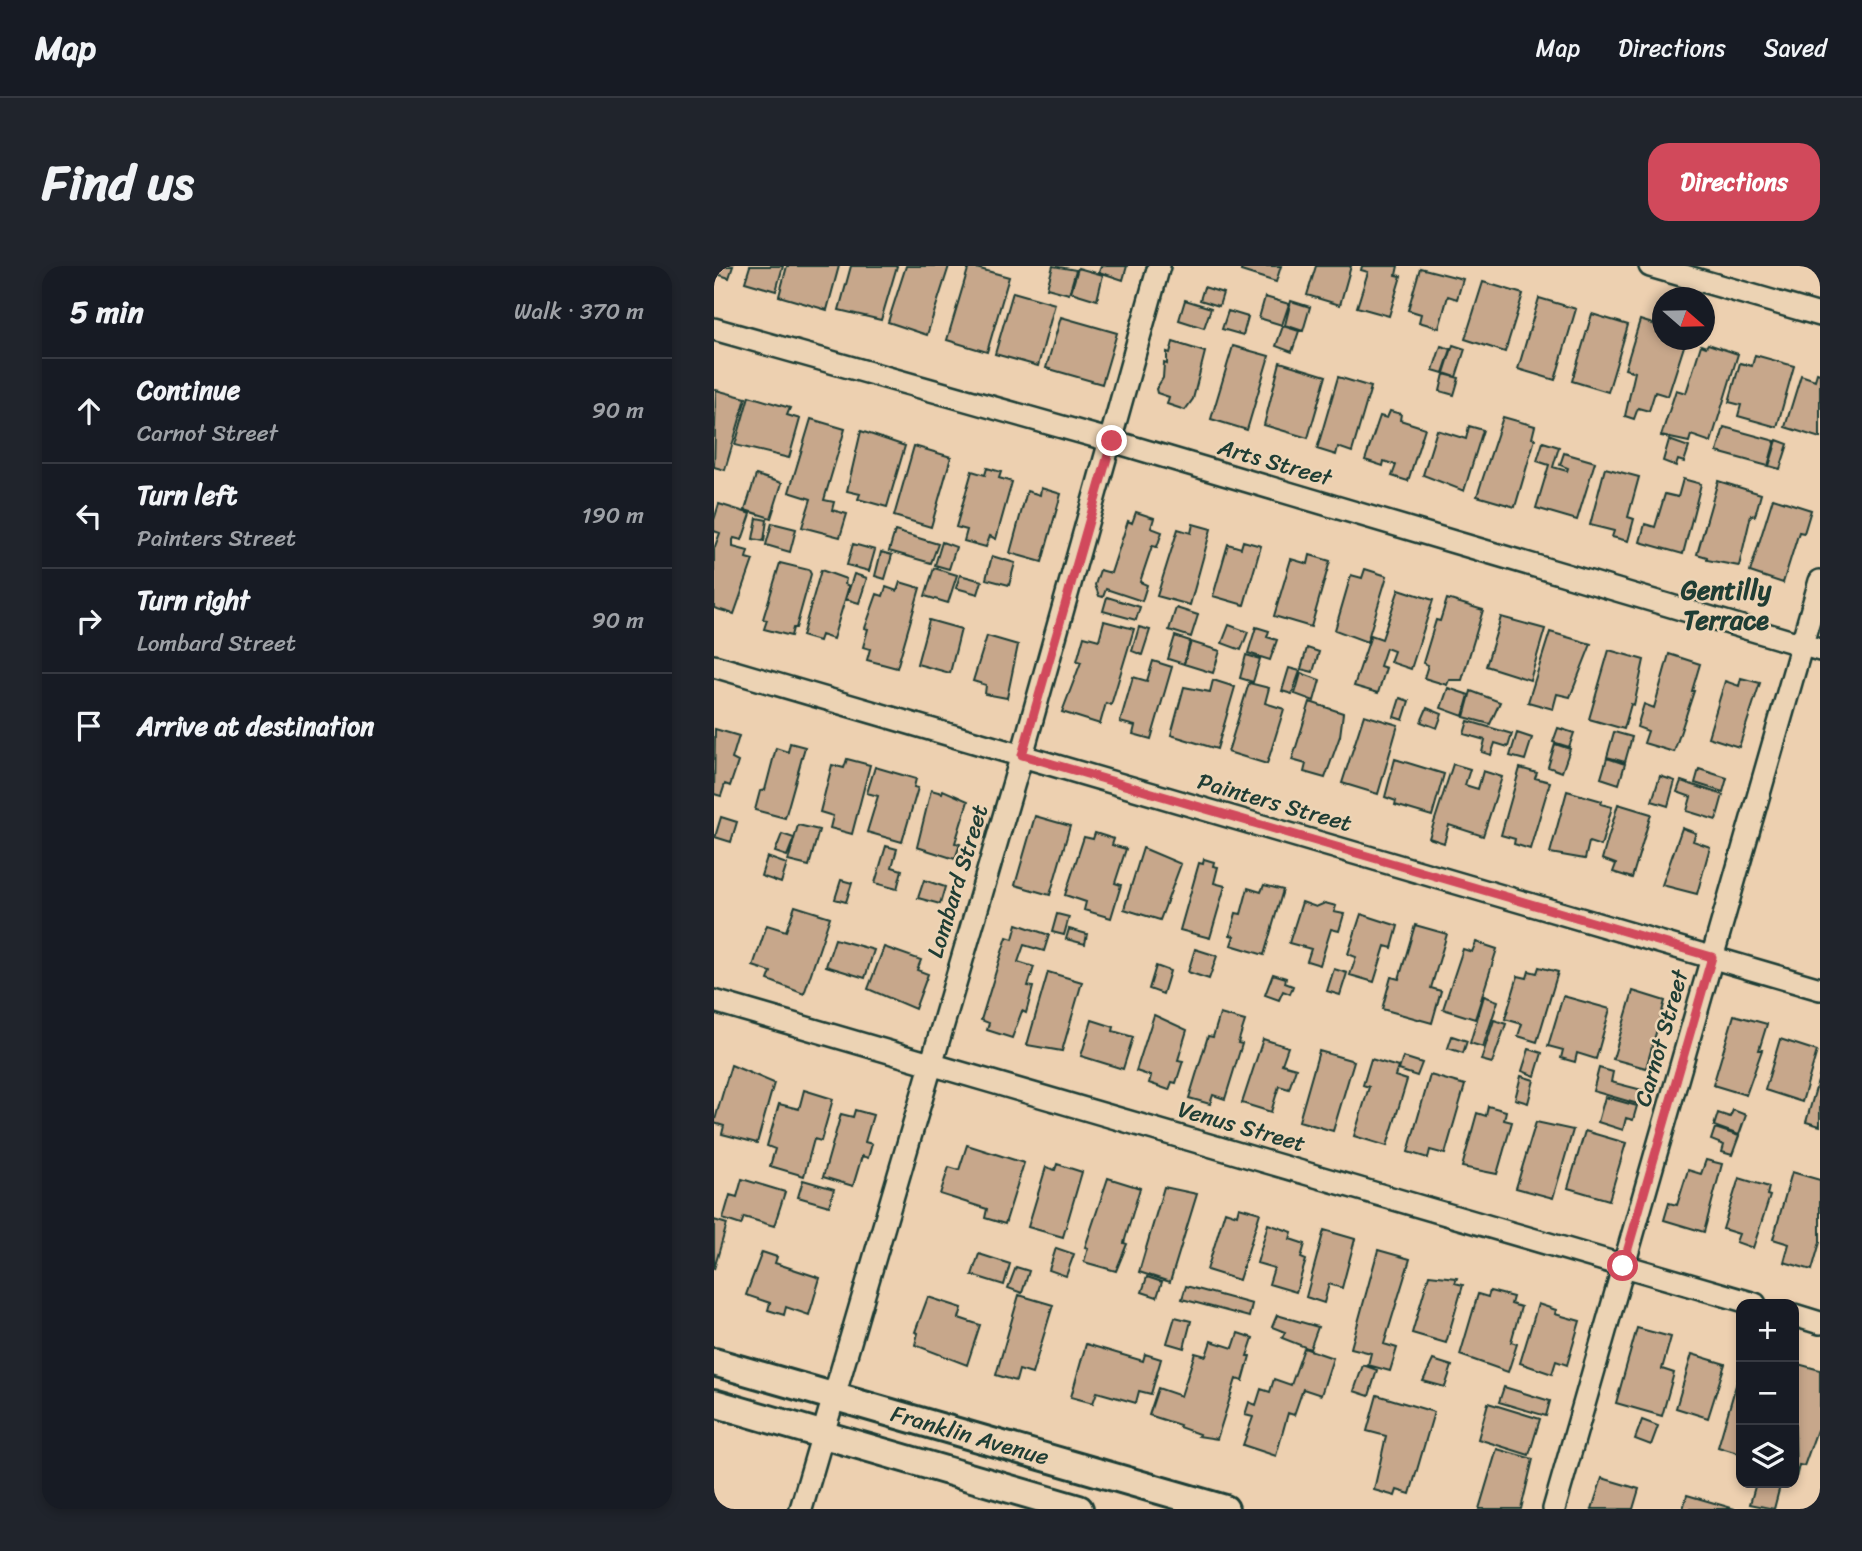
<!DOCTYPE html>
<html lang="en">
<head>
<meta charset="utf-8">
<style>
	:root { --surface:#171b24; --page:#20242c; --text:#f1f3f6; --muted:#9ea1a6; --line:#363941; --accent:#d1495b }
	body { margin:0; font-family:Sriracha,sans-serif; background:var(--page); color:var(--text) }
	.controls { position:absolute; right:21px; bottom:21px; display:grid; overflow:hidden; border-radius:14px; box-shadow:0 4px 10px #0003 }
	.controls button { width:63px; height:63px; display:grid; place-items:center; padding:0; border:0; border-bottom:2px solid var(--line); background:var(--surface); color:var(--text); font:35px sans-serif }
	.compass { position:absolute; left:938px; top:21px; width:63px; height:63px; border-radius:50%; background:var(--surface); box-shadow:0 4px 10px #0003; rotate:110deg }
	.stop { position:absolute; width:21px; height:21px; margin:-16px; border:5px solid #d1495b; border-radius:50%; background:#fff }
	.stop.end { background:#d1495b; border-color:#fff; box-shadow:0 2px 7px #0008 }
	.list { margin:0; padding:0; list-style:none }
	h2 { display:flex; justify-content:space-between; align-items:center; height:91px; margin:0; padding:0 28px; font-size:30px }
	h2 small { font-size:23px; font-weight:400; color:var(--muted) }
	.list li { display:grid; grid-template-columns:46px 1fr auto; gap:21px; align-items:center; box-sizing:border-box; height:105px; padding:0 28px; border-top:2px solid var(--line) }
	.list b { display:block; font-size:26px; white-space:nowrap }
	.list p { margin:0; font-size:23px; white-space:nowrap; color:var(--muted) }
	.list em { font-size:23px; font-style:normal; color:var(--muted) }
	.icon { flex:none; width:38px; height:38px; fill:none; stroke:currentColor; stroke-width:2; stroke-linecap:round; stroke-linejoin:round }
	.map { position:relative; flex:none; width:1106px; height:1243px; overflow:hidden; border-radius:21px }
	header { display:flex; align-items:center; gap:42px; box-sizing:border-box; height:98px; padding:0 35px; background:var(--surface); border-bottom:2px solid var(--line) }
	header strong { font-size:33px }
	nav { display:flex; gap:38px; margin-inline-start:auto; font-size:24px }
	.intro { display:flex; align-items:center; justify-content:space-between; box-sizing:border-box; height:168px; padding:0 42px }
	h1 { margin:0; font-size:49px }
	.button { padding:18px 32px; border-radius:21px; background:var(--accent); color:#fff; font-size:24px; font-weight:700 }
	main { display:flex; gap:42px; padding:0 42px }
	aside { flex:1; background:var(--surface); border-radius:21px; box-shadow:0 4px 10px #0003 }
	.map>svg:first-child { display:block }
	.building { fill:#c7a78b; stroke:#1f3d34; stroke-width:2 }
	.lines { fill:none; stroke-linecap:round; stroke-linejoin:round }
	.minor-casing { stroke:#1f3d34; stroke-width:26 }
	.tertiary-casing { stroke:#1f3d34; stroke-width:32 }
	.minor { stroke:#ecd3b4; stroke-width:21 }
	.tertiary { stroke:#ecd3b4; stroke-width:26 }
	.route { stroke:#d1495b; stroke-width:9 }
	.labels { text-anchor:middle; stroke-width:5; stroke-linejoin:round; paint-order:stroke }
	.street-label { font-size:23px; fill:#1f3d34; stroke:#ecd3b4 }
	.quarter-label { font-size:26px; font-weight:bold; fill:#1f3d34; stroke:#ecd3b4 }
</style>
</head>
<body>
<header>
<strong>Map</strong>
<nav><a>Map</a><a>Directions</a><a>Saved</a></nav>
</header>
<div class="intro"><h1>Find us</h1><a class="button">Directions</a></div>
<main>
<aside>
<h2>5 min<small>Walk · 370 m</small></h2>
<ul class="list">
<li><svg class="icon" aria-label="ahead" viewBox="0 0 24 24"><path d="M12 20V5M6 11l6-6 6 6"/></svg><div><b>Continue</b><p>Carnot Street</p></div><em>90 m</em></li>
<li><svg class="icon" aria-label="left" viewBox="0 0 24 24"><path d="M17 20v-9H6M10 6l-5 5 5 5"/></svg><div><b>Turn left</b><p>Painters Street</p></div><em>190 m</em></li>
<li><svg class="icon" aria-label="right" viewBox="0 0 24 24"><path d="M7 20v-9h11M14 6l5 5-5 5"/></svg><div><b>Turn right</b><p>Lombard Street</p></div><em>90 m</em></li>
<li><svg class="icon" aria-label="arrive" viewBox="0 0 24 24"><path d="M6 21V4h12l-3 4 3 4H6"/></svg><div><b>Arrive at destination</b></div></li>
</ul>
</aside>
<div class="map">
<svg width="1106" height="1243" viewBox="0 0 1106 1243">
	<rect width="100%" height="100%" fill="#edd0b0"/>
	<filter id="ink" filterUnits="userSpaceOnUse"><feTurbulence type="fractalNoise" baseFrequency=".0143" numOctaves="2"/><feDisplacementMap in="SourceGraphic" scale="14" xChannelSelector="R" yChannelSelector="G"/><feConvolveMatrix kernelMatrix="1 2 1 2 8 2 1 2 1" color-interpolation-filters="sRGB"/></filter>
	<g filter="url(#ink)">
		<path class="building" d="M0 0H19L15 12 0 7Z
			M36 0H69L62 25 31 16Z
			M73 0H125L113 44 65 30Z
			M137 0H183L167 54 125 44Z
			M192 0H235L213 69 174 56Z
			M255 0 295 11 273 86 233 74Z
			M339 0 362 4 355 28 333 22Z
			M387 0H413L409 14 385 6Z
			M528 0H567L562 16 527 5Z
			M602 0H637L626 39 593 29Z
			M648 0H684L682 9 687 10 675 50 643 41 654 6 647 4Z
			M364 2 389 9 383 34 357 26Z
			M706 2 749 13 743 33 734 30 725 62 705 56 707 48 694 44Z
			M769 16 809 28 791 86 751 73Z
			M490 21 509 27 505 40 486 34Z
			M299 26 341 38 324 100 281 88Z
			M551 31 575 38 568 59 545 52Z
			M825 32 862 43 841 114 804 103Z
			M471 34 497 42 490 62 465 54Z
			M577 35 596 41 589 65 571 59Z
			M514 45 534 51 529 69 508 63Z
			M878 48 914 59 894 126 858 115Z
			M347 51 403 67 388 118 332 102Z
			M926 54 945 60 943 66 948 67V74H972L954 130 941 126 935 145 924 142 920 153 911 150 921 106 911 103Z
			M569 60 585 65 578 86 562 80Z
			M459 76 491 86 479 133 471 144 453 138 455 131 443 127 442 123 449 112 450 97 453 98V86L456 87Z
			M994 78 1024 88 997 176 977 169 975 176 947 170 962 124 972 127 987 79 992 81Z
			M739 79 751 83 742 111 730 107Z
			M519 80 555 90 533 164 497 153Z
			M727 80 737 83 729 107 719 104Z
			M1041 89 1080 100 1063 161 1024 150 1027 139 1015 136 1026 97 1038 100Z
			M566 96 612 110 594 172 550 159Z
			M1103 107 1106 108V172L1071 161 1087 109 1101 114Z
			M730 108 745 112 740 129 726 125Z
			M624 111 657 121 638 186 624 181 622 189 603 183Z
			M2 124 32 132 11 204 0 201Z
			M35 130 76 142 73 149 86 153 75 192 21 179Z
			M676 145 687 148 686 154 711 162 694 215 678 210 682 199 670 195 669 200 651 194 666 150 673 152Z
			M789 151 821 160 818 172 821 173 801 241 763 230Z
			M97 153 131 163 110 234 120 236 118 244 133 248 126 271 88 261 97 233 75 226Z
			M755 160 769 164 750 225 709 209 723 164 752 173Z
			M1010 161 1061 175 1054 200 1003 186Z
			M147 165 191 180 173 241 144 233 146 228 133 225Z
			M955 174 975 181 970 196 964 194 962 200 949 195Z
			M1063 174 1074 178 1066 203 1055 200Z
			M829 176 845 181 839 201 853 205 854 202 846 199 850 187 881 196 863 254 822 242 835 199 823 195Z
			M200 180 237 191 217 261 180 250Z
			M273 202 287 206 285 212 298 216 282 273 276 270 272 281 250 275 253 264 242 261 258 205 271 209Z
			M891 202 925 211 914 251 920 253 914 275 898 271 900 265 876 259Z
			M42 209 68 217 57 252 31 244Z
			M969 213 987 218 969 288 926 276 931 258 941 261 951 228 964 231Z
			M1004 215 1047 228 1041 250 1037 249 1025 300 993 294V291L983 288Z
			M327 222 347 228 328 296 296 287 313 225 326 229Z
			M1059 232 1097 244 1090 267 1085 266 1069 317 1036 306Z
			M5 238 37 248 28 274 20 272 19 274V281L34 285 32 292 39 294 20 348 0 342V283L6 267 0 265V254Z
			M422 246 440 252 437 262 448 266 443 281 438 280 426 316 433 319 428 335 392 323 389 331 385 330 381 319 386 304 397 307 414 255 418 257Z
			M43 252 53 254 50 275 39 273Z
			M58 257 82 263 76 286 52 279Z
			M479 258 497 263 476 339 443 330 464 263 477 267Z
			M181 265 224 278 217 297 175 285Z
			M529 275 547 280 530 339 499 330 514 278 527 282Z
			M228 276 242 281 235 303 221 299Z
			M139 278 161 284 155 305 133 299Z
			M167 286 178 289 171 313 161 310Z
			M596 289 616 295 597 361 560 350 577 293 594 298Z
			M278 290 301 297 295 319 272 313Z
			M66 297 95 304 97 308 82 362H79L77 370 50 363 53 354 49 353Z
			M220 302 243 309 234 337 211 330Z
			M651 303 673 310 653 376 621 364 637 309 648 312Z
			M107 304 132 313 131 318 135 320 119 373 107 369 105 375 88 370Z
			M140 308 153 312 145 337 132 333Z
			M246 309 268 315 264 328 242 322Z
			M186 316 206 322 183 402 153 394 156 383 149 381 154 363 151 362 163 328 169 330 172 321 183 325Z
			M685 323 719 334 697 403 676 396 680 385 672 382 666 400 672 402 664 427 640 420 657 369 668 373Z
			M393 331 426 341 422 354 389 345Z
			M733 333 769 344 748 414H735L733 419 710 412 714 399 709 397 722 354 726 355Z
			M462 342 484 349 477 371 455 364Z
			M787 351 831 363 816 414 772 400Z
			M215 354 247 363 236 407 203 398Z
			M390 355 420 363 397 439 392 437 386 458 348 446 367 396 363 395 370 370 385 374Z
			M515 359 534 366 527 384 508 377Z
			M425 361 436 364 428 389 418 385Z
			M542 361 555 365 553 371 563 374 556 394 534 387Z
			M836 366 877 378 856 431 843 428 839 443 814 436Z
			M273 370 304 379 293 432 271 428 272 419 259 415Z
			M461 370 476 375 470 398 454 393Z
			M477 376 506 385 499 407 470 398Z
			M593 382 605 386 599 406 587 403Z
			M895 384 930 394 920 439 917 438 910 463 875 453Z
			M955 388 986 398 978 425H980L960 486 930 477 934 465 923 461 930 438 940 442Z
			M532 389 546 393 539 416 526 412Z
			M439 395 458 401 437 473 419 468 421 460 406 456 419 411 433 415Z
			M575 402 586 405 578 428 568 425Z
			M587 407 606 414 600 435 581 428Z
			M1027 412 1046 417 1025 481 994 471 1011 415 1025 420Z
			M499 414 521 421 503 483 457 469 470 421 496 426Z
			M535 417 555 422 551 437 570 443 553 498 514 486Z
			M734 422 755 429 749 450 727 442Z
			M757 425 786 436 776 458 750 451Z
			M686 432 695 435 689 454 680 451Z
			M596 436 629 447 626 470 611 512 590 506 592 498 578 494Z
			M713 442 728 448 723 462 707 456Z
			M650 449 684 459 664 528 628 517Z
			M754 455 798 468 794 481 781 477 777 489 768 486 771 474 750 468Z
			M844 462 860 467 855 481 839 476Z
			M1 463 25 470 18 493 24 496 16 520 11 518 7 530 0 528Z
			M900 466 918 471 911 496 893 491Z
			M803 467 818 472 811 494 796 490Z
			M76 477 91 481 71 552 41 544 46 525 51 524 62 482 74 486Z
			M841 478 856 483 848 506 834 501Z
			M893 492 911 498 905 518 887 512Z
			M133 493 156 499 138 568 116 562 119 550 106 546 118 499 130 502Z
			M681 493 730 508 718 550 681 539 682 535 671 531Z
			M739 498 756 503 751 519 764 523 769 505 788 511 769 570 735 559 730 577 715 572Z
			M161 501 202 513 200 521 204 522 188 576 153 566 164 530 153 527Z
			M806 502 823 507 821 512 836 516 816 583 800 578 801 573 787 569Z
			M985 503 1013 512 1009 526 981 517Z
			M946 510 961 515 954 540 938 535Z
			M967 515 1009 529 1002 554 973 545 977 531 963 526Z
			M217 524 228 527 229 524 254 535 241 577 246 578 241 593 203 581Z
			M853 525 888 535 887 538 898 541 887 580 875 576 871 593 836 587Z
			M904 538 937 548 918 612 899 606 902 598 888 593Z
			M321 550 356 560 336 629 301 619Z
			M7 551 23 556 17 576 1 571Z
			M84 559 105 564 95 600 74 595Z
			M968 562 982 567 979 575 996 581 983 628 948 619Z
			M381 567 400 573 398 579 412 583 401 617 407 619 397 652 370 644 372 636 351 629 370 571 379 573Z
			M68 568 80 572 73 590 61 586Z
			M172 580 183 583 178 601 188 604 183 623 161 617Z
			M429 582 467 598 446 654 410 643Z
			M53 591 73 598 67 617 47 610Z
			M490 593 500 596 499 600 504 601 500 617 511 620 496 672 466 664 485 597 489 598Z
			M127 614 138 617 132 636 121 633Z
			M210 614 231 621 226 638 204 632Z
			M550 619 569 624 550 689 517 679 520 670 516 669 522 647 527 648 534 622 547 626Z
			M588 636 602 641 611 637 622 640 620 646 630 648 625 665 617 663 606 699 593 695 597 683 575 677Z
			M81 640 116 651 90 728 54 714 57 706 39 700 53 659 72 665Z
			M343 648 355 651 350 669 338 666Z
			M647 648 684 660 678 682 671 680 660 716 636 709 642 691 634 688Z
			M303 658 335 669 330 685 310 679 304 696 320 701 314 720 319 721 312 747 308 745 298 772 273 764 275 757 267 754 286 692 293 671 299 673Z
			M701 659 733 668 717 722 727 725 718 757 668 743 677 711 685 713Z
			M355 663 373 668 371 678 352 673Z
			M121 673 160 684 151 712 112 700Z
			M762 676 783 683 761 753 729 743 749 683 758 686Z
			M170 681 207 694 203 704 214 708 201 743 154 723Z
			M481 683 503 690 495 713 474 706Z
			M442 700 456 705 449 728 435 723Z
			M825 701 844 706 823 776 804 770 808 758 791 753 804 710 813 712 815 705 823 707Z
			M620 703 633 707 626 729 613 725Z
			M334 706 368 716 348 785 313 779Z
			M559 708 572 712 571 717 579 720 576 728 569 725 565 734 551 729Z
			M919 725 951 735 932 802 899 793Z
			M770 730 784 735 769 781 756 777Z
			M849 730 896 743 882 793 863 787 861 796 847 792 849 784 834 780Z
			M506 748 531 755 524 777 528 778 511 833 499 829 496 838 475 832 494 770 499 771Z
			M440 749 473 764 464 794 469 795 462 817 458 816 455 824 435 817 437 810 422 805Z
			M1020 749 1053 758 1045 784H1048L1032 829 999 819Z
			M378 754 400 761 399 765 419 771 409 803 367 790Z
			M780 754 792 758 778 797 767 794Z
			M738 770 753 775 749 787 734 782Z
			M549 773 574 781 568 798 582 802 575 823 565 820 557 846 528 837Z
			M1066 773 1103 785 1088 836 1051 824Z
			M815 783 828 787 821 810 808 805Z
			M605 785 640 795 619 865 585 855Z
			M689 791 708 797 703 810 685 804Z
			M657 793 684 801 681 810 693 814 673 880 640 870 655 821 649 819Z
			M17 799 60 817 43 877 8 868 10 860 0 857Z
			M885 802 899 806 897 816 928 824 924 838 879 825Z
			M1106 808V860L1092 856Z
			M716 809 751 819 731 888 716 884 714 892 694 886Z
			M807 810 820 814 814 837 801 833Z
			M90 824 119 833 107 875 100 873 90 910 56 900 61 883 53 880 65 838 85 843Z
			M891 831 923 840 919 854 912 852 909 864 884 856Z
			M774 840 792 845 790 854 798 856 783 908 748 901 763 847 772 850Z
			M141 844 159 849 151 876 158 878 154 892 148 890 139 920 109 911 127 848 139 851Z
			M1019 844 1032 849 1025 869 1000 860 1004 847 1016 851Z
			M822 856 859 864 839 932 802 922Z
			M1001 862 1025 870 1018 889 1008 886 1010 879 997 874Z
			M871 865 912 877 895 934 854 922Z
			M253 879 310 897 291 958 271 952 273 943 226 928 235 901 245 904Z
			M992 894 1008 898 990 966 950 954 955 937 963 939 974 904 987 908Z
			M343 898 368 906 349 971 314 961 332 901 341 904Z
			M1078 906 1106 914V976L1098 1004 1070 996 1075 978 1059 973Z
			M394 912 426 922 410 977 413 978 402 1005 370 996 374 982 371 981Z
			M1025 912 1055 921 1053 929 1056 930 1039 982 1022 976 1025 968 1009 963Z
			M28 913 71 926 60 960 30 951 27 959 9 953 16 929 23 931Z
			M89 914 120 923 115 940 84 931Z
			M450 921 483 928 456 1016 425 1006Z
			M525 941 546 947 525 1014 493 1004 511 945 523 949Z
			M0 954 13 958 0 1003Z
			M554 958 578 966 576 973 591 978 587 992 592 994 582 1026 555 1018 560 1002 543 997Z
			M610 964 641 973 628 1022 615 1018 610 1037 592 1031Z
			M342 982 360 988 352 1010 335 1004Z
			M664 984 696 993 670 1078 683 1082 676 1105 654 1099 657 1087 637 1082Z
			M48 986 63 991 61 997 106 1012 95 1049 72 1041 70 1049 54 1044 56 1037 32 1029Z
			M265 988 296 998 290 1019 258 1009Z
			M302 1001 315 1005 308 1027 294 1022Z
			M715 1009 743 1012 741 1017 749 1019 732 1077 698 1067Z
			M433 1011 448 1016 443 1031 428 1026Z
			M472 1020 538 1038 535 1051 468 1033Z
			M776 1025 799 1031 797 1038 807 1041 797 1076 803 1078 794 1106 746 1089 764 1028 774 1031Z
			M305 1029 339 1039 318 1108 305 1104 302 1115 282 1109Z
			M214 1031 248 1042 245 1052 266 1059 253 1099 201 1079 204 1067 201 1066Z
			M824 1038 842 1044 841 1048 866 1055 853 1099 842 1095 838 1108 806 1097Z
			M563 1049 604 1061 596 1083 568 1072 571 1066 558 1061Z
			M461 1051 477 1055 470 1082 453 1077Z
			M923 1062 957 1071 948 1103 960 1107 948 1150 902 1137Z
			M524 1067 539 1072 533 1090H536L529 1115 522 1113 503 1173 484 1170 485 1168 465 1161 466 1159 435 1149 444 1122 467 1130 481 1087 492 1090 497 1075 519 1082Z
			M372 1078 429 1095 431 1088 447 1093 437 1128 425 1125 422 1137 383 1126 379 1137 357 1131Z
			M590 1082 619 1092 607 1129 589 1123 580 1149 574 1147 562 1190 529 1179 539 1151 531 1149 535 1136 542 1139 547 1123 556 1126 560 1113 577 1119Z
			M978 1088 1011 1098 994 1152 962 1142Z
			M719 1094 738 1100 731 1121 709 1115Z
			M1084 1098 1106 1104V1164H1103L1090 1200 1085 1199 1082 1212 1080 1112Z
			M649 1099 663 1104 655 1130 640 1125Z
			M1027 1102V1188L1004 1181Z
			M790 1121 836 1135 832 1150 785 1136Z
			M663 1129 720 1146 696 1228 683 1224 681 1230 660 1224 672 1170 653 1165Z
			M774 1137 826 1153 815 1189 764 1173Z
			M928 1154 944 1160 937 1179 921 1173Z
			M783 1183 819 1193 807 1243H765Z
			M888 1212 925 1223 919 1243H878Z
			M1042 1217 1066 1220 1060 1243 1036 1238Z
			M973 1229 1021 1243H969Z"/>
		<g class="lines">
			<defs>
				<path id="minor" d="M936 0 1106 49
					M0 63 398 175 1106 384
					M0 400 1106 723
					M0 735 1041 1038
					M1080 1049 1106 1057
					M87 1243 308 489 445 0
					M840 1243 1106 315"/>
				<path id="tertiary" d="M0 1096 511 1243
					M0 1137 365 1243"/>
			</defs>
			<use href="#minor" class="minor-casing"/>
			<use href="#tertiary" class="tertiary-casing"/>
			<use href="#minor" class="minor"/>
			<use href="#tertiary" class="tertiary"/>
		</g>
	</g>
	<g class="lines" filter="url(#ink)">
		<path class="route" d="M398 175 308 489 998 691 909 1000"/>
	</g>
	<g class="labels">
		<g class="street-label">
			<text transform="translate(561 196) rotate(16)" y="8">Arts Street</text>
			<text transform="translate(561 536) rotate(16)" y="8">Painters Street</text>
			<text transform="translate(243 615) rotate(-73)" y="8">Lombard Street</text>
			<text transform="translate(947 772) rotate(-74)" y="8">Carnot Street</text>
			<text transform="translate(528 860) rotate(16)" y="8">Venus Street</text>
			<text transform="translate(256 1169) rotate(16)" y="8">Franklin Avenue</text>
		</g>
		<g class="quarter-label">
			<text x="1012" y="333">Gentilly<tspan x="1012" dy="30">Terrace</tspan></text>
		</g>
	</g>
</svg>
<div class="controls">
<button>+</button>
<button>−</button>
<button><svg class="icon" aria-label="layers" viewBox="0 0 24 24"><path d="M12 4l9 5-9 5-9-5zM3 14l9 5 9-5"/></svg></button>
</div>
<svg class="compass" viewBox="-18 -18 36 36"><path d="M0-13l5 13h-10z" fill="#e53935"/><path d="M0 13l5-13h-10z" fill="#9ea1a6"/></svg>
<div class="stop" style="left:909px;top:1000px"></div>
<div class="stop end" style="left:398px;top:175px"></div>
</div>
</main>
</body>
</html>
